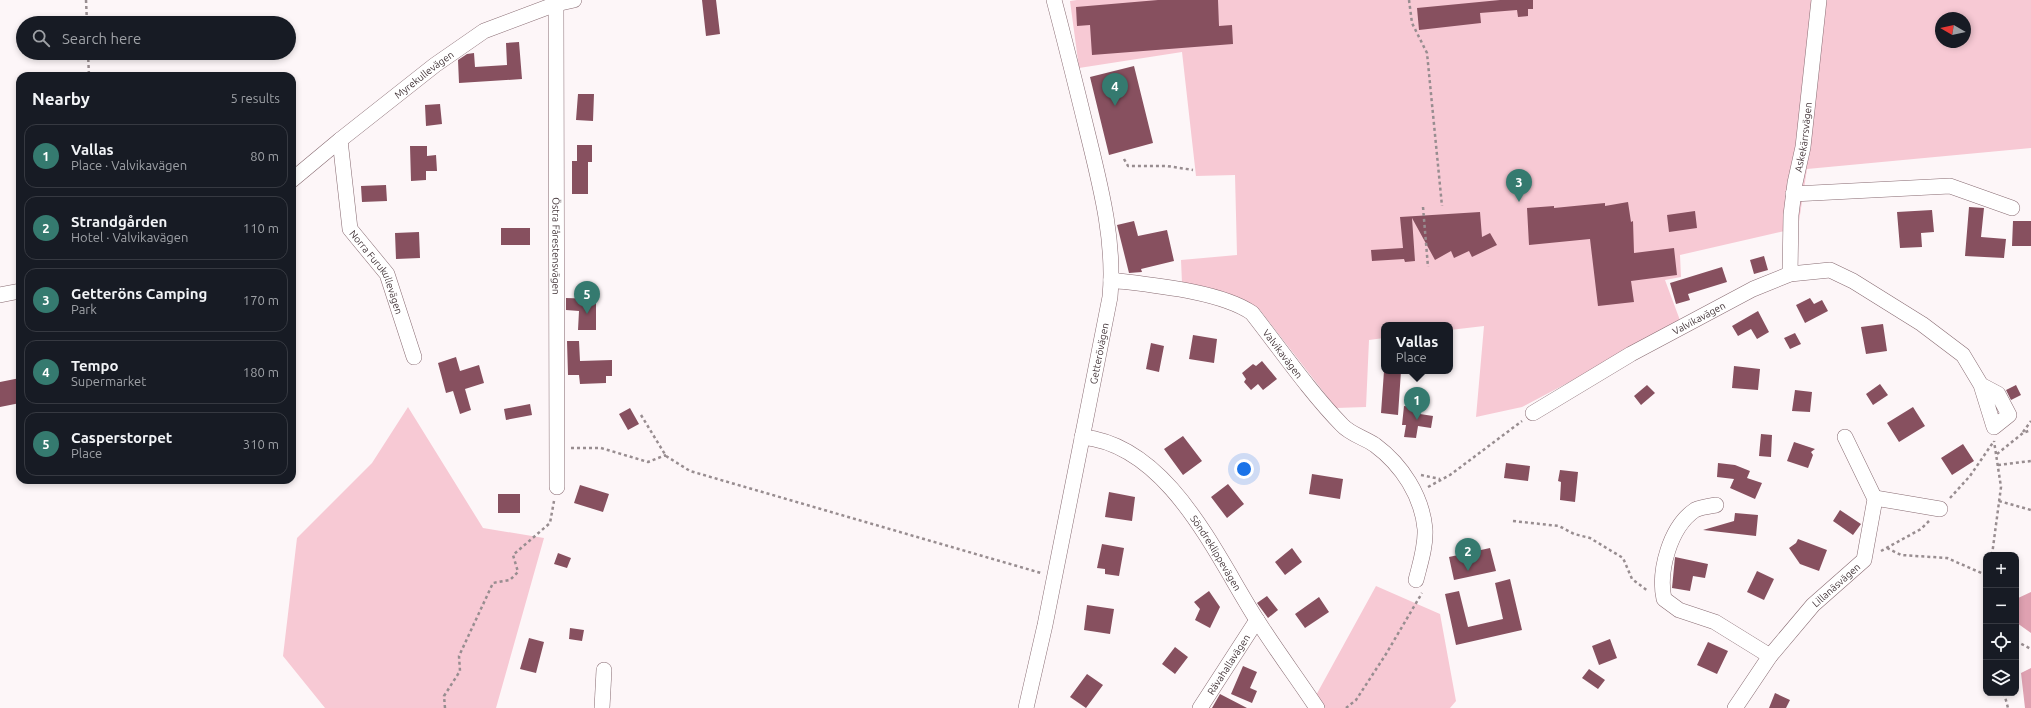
<!DOCTYPE html>
<html lang="en">
<head>
<meta charset="utf-8">
<style>
	:root { --surface:#171b24; --page:#20242c; --text:#f1f3f6; --muted:#9ea1a6; --line:#363941; --accent:#357a6f }
	body { margin:0; font-family:Ubuntu,sans-serif; background:var(--page); color:var(--text) }
	.controls { position:absolute; right:12px; bottom:12px; display:grid; overflow:hidden; border-radius:8px; box-shadow:0 2px 6px #0003 }
	.controls button { width:36px; height:36px; display:grid; place-items:center; padding:0; border:0; border-bottom:1px solid var(--line); background:var(--surface); color:var(--text); font:20px sans-serif }
	.compass { position:absolute; left:1935px; top:12px; width:36px; height:36px; border-radius:50%; background:var(--surface); box-shadow:0 2px 6px #0003; rotate:279deg }
	.you { position:absolute; left:1244px; top:469px; width:14px; height:14px; margin:-10px; border:3px solid #fff; border-radius:50%; background:#1a73e8; box-shadow:0 0 0 6px #1a73e833 }
	.badge { display:grid; place-items:center; width:26px; height:26px; border-radius:50%; background:var(--accent); color:#fff; font-size:13px; font-weight:700 }
	.pin { position:absolute; translate:-50% -33px; filter:drop-shadow(0 1px 2px #0008) }
	.pin::after { content:''; position:absolute; top:21px; width:14px; height:12px; background:inherit; clip-path:polygon(0 0,100% 0,50% 100%) }
	.popup { position:absolute; left:1381px; top:322px; width:72px; height:52px; box-sizing:border-box; display:grid; place-content:center; border-radius:8px; background:var(--surface); filter:drop-shadow(0 1px 3px #0005); font-size:13px; white-space:nowrap; color:var(--muted) }
	.popup b { font-size:15px; color:var(--text) }
	.popup::after { content:''; position:absolute; left:50%; top:100%; margin-left:-8px; border:8px solid transparent; border-top-color:var(--surface) }
	.list { margin:0; padding:0; list-style:none }
	h2 { display:flex; justify-content:space-between; align-items:center; height:52px; margin:0; padding:0 16px; font-size:17px }
	h2 small { font-size:13px; font-weight:400; color:var(--muted) }
	.list li { display:grid; grid-template-columns:26px 1fr auto; gap:12px; align-items:center; box-sizing:border-box; height:64px; margin:0 8px 8px; padding:0 8px; border:1px solid var(--line); border-radius:12px }
	.list b { display:block; font-size:15px; white-space:nowrap }
	.list p { margin:0; font-size:13px; white-space:nowrap; color:var(--muted) }
	.list em { font-size:13px; font-style:normal; color:var(--muted) }
	.icon { flex:none; width:22px; height:22px; fill:none; stroke:currentColor; stroke-width:2; stroke-linecap:round; stroke-linejoin:round }
	.map { position:relative; flex:none; width:2031px; height:708px; overflow:hidden }
	.search { position:absolute; background:var(--surface); box-shadow:0 2px 6px #0003; left:16px; top:16px; width:280px; height:44px; display:flex; align-items:center; gap:10px; box-sizing:border-box; padding:0 14px; border-radius:22px; color:var(--muted); font-size:15px }
	.panel { position:absolute; background:var(--surface); box-shadow:0 2px 6px #0003; left:16px; top:72px; width:280px; height:412px; border-radius:12px }
	.map>svg:first-child { display:block }
	.green { fill:#f7c9d4; fill-rule:evenodd }
	.water { fill:#dfa1b1 }
	.building { fill:#87505f }
	.lines { fill:none; stroke-linecap:round; stroke-linejoin:round }
	.minor-casing { stroke:#886b72; stroke-width:16 }
	.path { stroke:#988d90; stroke-width:2.5; stroke-dasharray:3 3; stroke-linecap:butt }
	.minor { stroke:#fff; stroke-width:15 }
	.labels { text-anchor:middle; stroke-width:4; stroke-linejoin:round; paint-order:stroke }
	.street-label { font-size:10px; fill:#44363a; stroke:#fff }
</style>
</head>
<body>
<div class="map">
<svg width="2031" height="708" viewBox="0 0 2031 708">
	<rect width="100%" height="100%" fill="#fdf6f8"/>
	<path class="green" d="M1077 0H2031V148L1807 169 1798 228 1680 255 1681 277 1665 280 1681 323 1522 407 1476 417 1484 326 1450 330V325H1384V338L1369 340 1366 407 1336 408 1260 310 1220 291 1182 283 1181 260 1237 255 1235 175 1196 176 1182 52 1079 68 1070 1ZM1941 18H1965V42H1941Z
		M408 407 483 528 544 538 496 708H325L283 656 297 538 372 463Z
		M1376 586 1440 614 1456 701 1450 708H1309Z"/>
	<path class="water" d="M2031 592V633L2017 623 2016 599Z
		M2031 668V708H2025L2021 673Z"/>
	<path class="building" d="M702 0H716L720 34 706 36Z
		M1158 0H1218L1219 26 1232 25 1233 44 1092 55 1090 25 1077 26 1076 7Z
		M1500 0H1533V9H1528V16L1518 17 1517 10 1480 13 1481 23 1419 30 1417 8Z
		M519 42 522 79 459 83 458 60 467 54 474 53 475 67 507 65 506 43Z
		M1134 66 1153 143 1109 155 1090 77Z
		M578 94H594L593 121 576 120Z
		M440 104 442 124 426 126 425 105Z
		M577 145H592V162H588V194H572V161H577Z
		M410 146H427V156L436 155 437 171H426V180L411 181Z
		M386 185 387 201 362 202 361 186Z
		M1628 202 1631 222 1633 221 1634 253 1674 248 1677 275 1631 281 1634 302 1598 306 1590 239 1529 245 1527 208 1554 206V208L1605 203V206Z
		M1969 207 1984 208 1981 237 2006 239 2004 258 1965 256Z
		M1932 210 1934 232 1921 233 1922 247 1900 248 1897 212Z
		M1695 211 1697 228 1669 232 1667 215Z
		M1480 212 1482 237 1490 233 1497 245 1472 257 1469 251 1454 258 1451 251 1435 260 1412 218 1415 261 1405 262 1404 259 1372 261 1371 250 1403 248 1400 217Z
		M1134 221 1138 236 1167 230 1174 261 1141 269 1142 272 1129 273 1117 225Z
		M2013 221H2031V246H2012Z
		M501 228H530V245H501Z
		M419 232 420 258 396 259 395 233Z
		M1764 256 1768 270 1754 274 1750 260Z
		M1722 267 1727 282 1688 294 1690 300 1676 304 1670 283Z
		M566 298 596 299V330H578L579 311 566 310Z
		M1810 298 1814 304 1822 300 1828 311 1805 323 1796 305Z
		M1758 311 1769 332 1757 339 1751 329 1738 336 1732 326Z
		M1883 324 1887 351 1866 354 1861 327Z
		M1795 333 1801 344 1790 349 1784 338Z
		M1193 335 1217 339 1214 363 1189 359Z
		M567 341H579L580 361 612 360V376H606V383L580 384 579 375H568Z
		M1151 343 1164 346 1159 372 1146 369Z
		M456 357 460 371 479 365 484 383 465 389 471 410 460 414 453 391 446 393 438 363Z
		M1262 361 1277 379 1263 390 1258 384 1251 390 1244 382 1246 379 1242 373 1253 364 1256 366Z
		M1734 366 1760 369 1758 390 1732 388Z
		M1384 371H1401L1398 415 1381 413Z
		M20 378V403L0 407V382Z
		M1880 384 1888 395 1873 405 1866 394Z
		M1647 385 1655 393 1641 405 1634 396Z
		M2016 385 2021 395 2011 400 2006 390Z
		M1795 390 1812 392 1810 412 1792 411Z
		M530 404 532 415 506 420 504 409Z
		M1404 406 1421 408 1420 414 1433 416 1431 428 1418 426 1416 438 1404 437 1406 425H1402Z
		M1913 407 1925 426 1899 442 1887 423Z
		M630 408 639 424 628 430 619 414Z
		M1761 434 1772 435 1771 457 1759 456Z
		M1183 436 1202 461 1183 475 1164 449Z
		M1794 442 1815 449 1811 452 1813 455 1808 468 1787 461Z
		M1963 444 1974 461 1952 475 1941 458Z
		M1506 463 1530 466 1528 481 1504 478Z
		M1718 463 1735 465 1750 471 1747 478 1762 483 1755 499 1730 488 1734 479 1717 477Z
		M1560 470 1578 472 1575 502 1560 500 1561 482 1558 481Z
		M1312 474 1343 479 1340 499 1309 494Z
		M1228 484 1244 504 1227 518 1211 497Z
		M580 485 609 494 603 512 574 503Z
		M1109 492 1135 497 1132 521 1105 517Z
		M498 494H520V513H498Z
		M1840 510 1861 524 1853 535 1833 521Z
		M1735 513 1758 515 1756 536 1703 530 1734 521Z
		M1798 539 1827 550 1819 571 1800 564 1789 548 1796 543Z
		M1102 544 1124 548 1119 576 1105 574V569L1097 568Z
		M1292 548 1302 562 1285 575 1275 562Z
		M1490 548 1496 571 1454 580 1449 557Z
		M558 553 571 558 567 568 554 564Z
		M1675 557 1708 564 1705 578 1693 576 1690 591 1672 588Z
		M1757 571 1774 579 1764 600 1747 592Z
		M1510 579 1522 630 1456 645 1445 594 1459 591 1468 627 1503 619 1495 583Z
		M1209 591 1220 607 1210 628 1195 620 1200 609 1194 602Z
		M1267 596 1278 610 1268 618 1257 603Z
		M1319 597 1329 612 1305 628 1295 614Z
		M1087 605 1114 609 1110 634 1084 630Z
		M570 628 584 630 582 641 569 639Z
		M529 638 544 642 536 673 520 669Z
		M1610 639 1617 658 1599 665 1592 646Z
		M1708 642 1728 651 1717 674 1697 665Z
		M1175 647 1188 657 1175 674 1162 664Z
		M1243 666 1257 672 1250 688 1257 691 1252 703 1231 694Z
		M1589 669 1605 680 1598 689 1582 678Z
		M1087 674 1103 685 1086 708 1070 697Z
		M1775 693 1790 700 1786 708H1769Z
		M1220 694 1247 708H1212Z"/>
	<g class="lines">
		<defs>
			<g id="minor">
				<path id="s1" d="M556 4 557 487"/>
				<path id="s2" d="M340 140 350 229 387 274 414 357"/>
				<path id="s3" d="M292 180 340 140 435 65 484 31 556 4 574 0"/>
				<path d="M1793 194 1950 186 2012 208"/>
				<path id="s4" d="M1790 274 1791 215 1795 183 1803 147 1819 0"/>
				<path id="s5" d="M1111 280C1151 285 1220 291 1252 313 1281 350 1309 391 1342 425 1350 434 1365 438 1375 445 1402 465 1422 496 1425 529 1426 546 1420 564 1416 580"/>
				<path d="M0 295 20 291"/>
				<path id="s6" d="M1533 413 1631 354 1753 289 1790 274 1830 270 1853 281 1922 324 1963 355 1981 385 1994 427 2009 415 1998 394 1981 385"/>
				<path id="s7" d="M1082 437C1169 445 1216 556 1257 620 1276 650 1297 678 1317 708"/>
				<path d="M1875 498 1940 509"/>
				<path d="M1716 505C1710 506 1701 507 1695 510 1670 527 1658 571 1664 599L1679 610 1715 622 1770 656"/>
				<path d="M602 708 604 670"/>
				<path id="s8" d="M1026 708 1045 625 1110 297C1115 242 1101 188 1088 135 1077 90 1066 45 1054 0"/>
				<path id="s9" d="M1200 708 1257 620"/>
				<path id="s10" d="M1735 708 1770 656 1813 605 1864 560 1875 499 1845 437"/>
			</g>
		</defs>
		<use href="#minor" class="minor-casing"/>
		<path class="path" d="M86 0 87 23
			M1409 0 1412 23 1427 53 1442 206
			M88 53 89 76
			M1124 159 1128 166H1167L1193 170
			M1423 207 1428 267
			M641 415 666 456 690 471 1041 573
			M2023 432 2031 421
			M571 448H601L648 462 666 455
			M1997 454 2023 433 2031 430
			M1998 465 2031 461
			M1421 475 1440 479
			M1428 487 1450 475 1522 421
			M1950 498 1970 476 1994 441
			M1999 501 2031 510
			M1513 521 1559 526 1574 534 1590 538 1623 558 1632 579 1648 591
			M1887 548 1901 555 1947 558 1986 575
			M1881 551 1921 529 1929 521
			M1992 555 2001 487 1994 441
			M2016 641 2031 649
			M2004 693 2008 708
			M445 708 444 696 460 671 459 656 493 583 510 580 518 572 513 555 550 523 554 501
			M1346 708 1356 700 1386 654 1422 593"/>
		<use href="#minor" class="minor"/>
	</g>
	<g class="labels">
		<g class="street-label">
			<text dy="4" stroke="none"><textPath href="#s3" startOffset="169">Myrekullevägen</textPath></text>
			<text dy="4" stroke="none"><textPath href="#s4" startOffset="138">Askekärrsvägen</textPath></text>
			<text dy="4" stroke="none"><textPath href="#s1" startOffset="242">Östra Fårestensvägen</textPath></text>
			<text dy="4" stroke="none"><textPath href="#s2" startOffset="141">Norra Furukullevägen</textPath></text>
			<text dy="4" stroke="none"><textPath href="#s6" startOffset="191">Valvikavägen</textPath></text>
			<text dy="4" stroke="none"><textPath href="#s5" startOffset="197">Valvikavägen</textPath></text>
			<text dy="4" stroke="none"><textPath href="#s8" startOffset="362">Getterövägen</textPath></text>
			<text dy="4" stroke="none"><textPath href="#s7" startOffset="184">Söndreklippevägen</textPath></text>
			<text dy="4" stroke="none"><textPath href="#s10" startOffset="160">Lillanäsvägen</textPath></text>
			<text dy="4" stroke="none"><textPath href="#s9" startOffset="52">Rävahallavägen</textPath></text>
		</g>
	</g>
</svg>
<div class="controls">
<button>+</button>
<button>−</button>
<button><svg class="icon" aria-label="locate" viewBox="0 0 24 24"><circle cx="12" cy="12" r="6"/><path d="M12 2v4M12 18v4M2 12h4M18 12h4"/></svg></button>
<button><svg class="icon" aria-label="layers" viewBox="0 0 24 24"><path d="M12 4l9 5-9 5-9-5zM3 14l9 5 9-5"/></svg></button>
</div>
<svg class="compass" viewBox="-18 -18 36 36"><path d="M0-13l5 13h-10z" fill="#e53935"/><path d="M0 13l5-13h-10z" fill="#9ea1a6"/></svg>
<div class="you"></div>
<div class="pin badge" style="left:1417px;top:420px">1</div>
<div class="popup"><b>Vallas</b>Place</div>
<div class="pin badge" style="left:1468px;top:571px">2</div>
<div class="pin badge" style="left:1519px;top:202px">3</div>
<div class="pin badge" style="left:1115px;top:106px">4</div>
<div class="pin badge" style="left:587px;top:314px">5</div>
<div class="search"><svg class="icon" aria-label="search" viewBox="0 0 24 24"><circle cx="10" cy="10" r="6"/><path d="M15 15l6 6"/></svg>Search here</div>
<section class="panel">
<h2>Nearby<small>5 results</small></h2>
<ul class="list">
<li><span class="badge">1</span><div><b>Vallas</b><p>Place · Valvikavägen</p></div><em>80 m</em></li>
<li><span class="badge">2</span><div><b>Strandgården</b><p>Hotel · Valvikavägen</p></div><em>110 m</em></li>
<li><span class="badge">3</span><div><b>Getteröns Camping</b><p>Park</p></div><em>170 m</em></li>
<li><span class="badge">4</span><div><b>Tempo</b><p>Supermarket</p></div><em>180 m</em></li>
<li><span class="badge">5</span><div><b>Casperstorpet</b><p>Place</p></div><em>310 m</em></li>
</ul>
</section>
</div>
</body>
</html>
